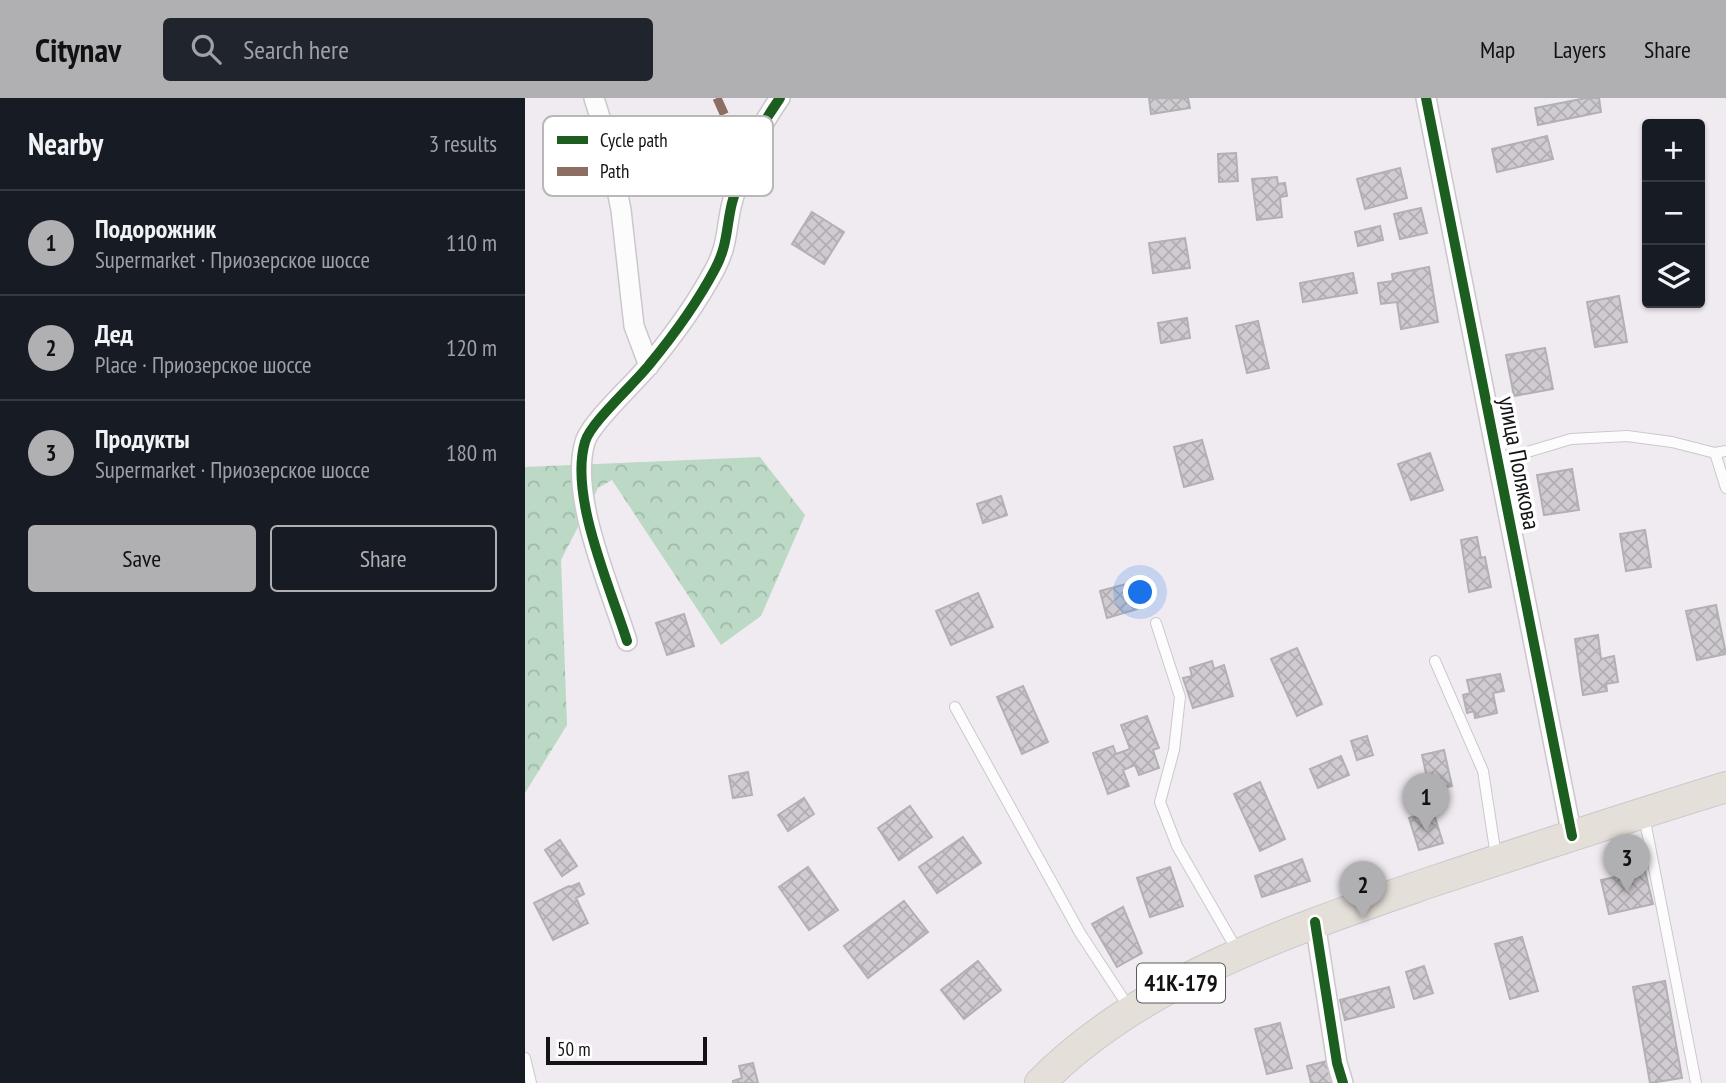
<!DOCTYPE html>
<html lang="en">
<head>
<meta charset="utf-8">
<style>
	:root { --surface:#171b24; --page:#20242c; --text:#f1f3f6; --muted:#9ea1a6; --line:#363941; --accent:#b0b0b3 }
	body { margin:0; font-family:"PT Sans Narrow",sans-serif; background:var(--page); color:var(--text) }
	.controls { position:absolute; right:21px; top:21px; display:grid; overflow:hidden; border-radius:7px; box-shadow:0 2px 5px #0004 }
	.controls button { width:63px; height:63px; display:grid; place-items:center; padding:0; border:0; border-bottom:2px solid var(--line); background:var(--surface); color:var(--text); font:35px sans-serif }
	.scale { position:absolute; left:21px; bottom:18px; width:161px; box-sizing:border-box; padding-left:7px; border:4px solid #141215; border-top:0; font-size:19px; line-height:24px; white-space:nowrap; color:#141215; -webkit-text-stroke:5px #fff; paint-order:stroke }
	.you { position:absolute; left:616px; top:495px; width:24px; height:24px; margin:-18px; border:5px solid #fff; border-radius:50%; background:#1a73e8; box-shadow:0 0 0 10px #1a73e833 }
	.badge { display:grid; place-items:center; width:46px; height:46px; border-radius:50%; background:var(--accent); color:#111; font-size:23px; font-weight:700 }
	.pin { position:absolute; translate:-50% -58px; filter:drop-shadow(0 2px 4px #0008) }
	.pin::after { content:''; position:absolute; top:37px; width:24px; height:21px; background:inherit; clip-path:polygon(0 0,100% 0,50% 100%) }
	.list { margin:0; padding:0; list-style:none }
	h2 { display:flex; justify-content:space-between; align-items:center; height:91px; margin:0; padding:0 28px; font-size:30px }
	h2 small { font-size:23px; font-weight:400; color:var(--muted) }
	.list li { display:grid; grid-template-columns:46px 1fr auto; gap:21px; align-items:center; box-sizing:border-box; height:105px; padding:0 28px; border-top:2px solid var(--line) }
	.list b { display:block; font-size:26px; white-space:nowrap }
	.list p { margin:0; font-size:23px; white-space:nowrap; color:var(--muted) }
	.list em { font-size:23px; font-style:normal; color:var(--muted) }
	.actions { display:flex; gap:14px; padding:21px 28px }
	.actions a { flex:1; padding:16px 0; border:2px solid var(--accent); border-radius:7px; text-align:center; font-size:24px; color:var(--accent) }
	.actions .main { background:var(--accent); color:#111 }
	.icon { flex:none; width:38px; height:38px; fill:none; stroke:currentColor; stroke-width:2; stroke-linecap:round; stroke-linejoin:round }
	.map { position:relative; flex:none; width:1201px; height:985px; overflow:hidden }
	header { display:flex; align-items:center; gap:42px; box-sizing:border-box; height:98px; padding:0 35px; background:var(--accent); color:#111 }
	header strong { font-size:33px }
	nav { display:flex; gap:38px; margin-inline-start:auto; font-size:24px }
	.search { width:490px; height:63px; background:var(--page); display:flex; align-items:center; gap:18px; box-sizing:border-box; padding:0 24px; border-radius:7px; color:var(--muted); font-size:26px }
	main { display:flex }
	aside { flex:1; background:var(--surface) }
	.map>svg:first-child { display:block }
	.forest { fill:url(#forest-crowns) }
	.building { fill:url(#building-cross-hatch); stroke:#b3b0b4; stroke-width:2 }
	.lines { fill:none; stroke-linecap:round; stroke-linejoin:round }
	.service-casing { stroke:#cbc8cc; stroke-width:12 }
	.minor-casing { stroke:#cbc8cc; stroke-width:22 }
	.primary-casing { stroke:#cac8cb; stroke-width:32 }
	.service { stroke:#fdfcfd; stroke-width:10 }
	.minor { stroke:#fdfcfd; stroke-width:19 }
	.primary { stroke:#e5dfd9; stroke-width:30 }
	.quiet { stroke:#8d6e63; stroke-width:9; stroke-dasharray:18 9; stroke-linecap:butt }
	.cycleway-casing { stroke:#fff; stroke-width:15 }
	.cycleway { stroke:#1b5e20; stroke-width:10 }
	.labels { text-anchor:middle; stroke-width:7; stroke-linejoin:round; paint-order:stroke }
	.shield { fill:#fff; stroke:#5a595b; stroke-width:2 }
	.shield-label { font-size:23px; font-weight:bold; fill:#141215 }
	.street-label { font-size:24px; fill:#141215; stroke:#fff }
	.key { fill:#fff; stroke:#b8b8b9; stroke-width:2 }
	.key-label { font-size:19px; fill:#141215 }
</style>
</head>
<body>
<header>
<strong>Citynav</strong>
<div class="search"><svg class="icon" aria-label="search" viewBox="0 0 24 24"><circle cx="10" cy="10" r="6"/><path d="M15 15l6 6"/></svg>Search here</div>
<nav><a>Map</a><a>Layers</a><a>Share</a></nav>
</header>
<main>
<aside>
<h2>Nearby<small>3 results</small></h2>
<ul class="list">
<li><span class="badge">1</span><div><b>Подорожник</b><p>Supermarket · Приозерское шоссе</p></div><em>110 m</em></li>
<li><span class="badge">2</span><div><b>Дед</b><p>Place · Приозерское шоссе</p></div><em>120 m</em></li>
<li><span class="badge">3</span><div><b>Продукты</b><p>Supermarket · Приозерское шоссе</p></div><em>180 m</em></li>
</ul>
<div class="actions"><a class="main">Save</a><a>Share</a></div>
</aside>
<div class="map">
<svg width="1201" height="985" viewBox="0 0 1201 985">
	<defs>
		<pattern id="forest-crowns" width="20" height="18" patternUnits="userSpaceOnUse" patternTransform="scale(1.75)"><rect width="20" height="18" fill="#bbd9c4"/><path d="M2 6a3 3 0 1 1 6 0M12 15a3 3 0 1 1 6 0" fill="none" stroke="#a0b9a8"/></pattern>
		<pattern id="building-cross-hatch" width="8" height="8" patternUnits="userSpaceOnUse" patternTransform="scale(1.75)"><rect width="8" height="8" fill="#cfcbd0"/><path d="M0 0l8 8M0 8l8-8" fill="none" stroke="#b1adb2"/></pattern>
	</defs>
	<rect width="100%" height="100%" fill="#f0ebf1"/>
	<path class="forest" d="M235 359 280 417 236 518 196 547 87 382 73 390 36 462 42 627 0 695V369Z"/>
	<path class="building" d="M624 0H663L665 10 626 16Z
		M1061 0H1074L1076 14 1013 27 1010 10Z
		M1022 38 1028 61 972 74 967 51Z
		M711 55 713 83 694 84 693 56Z
		M875 70 882 100 840 111 832 81Z
		M752 79 753 86 760 85 762 98 755 99 757 119 732 122 727 81Z
		M896 110 902 135 875 141 869 116Z
		M287 114 319 134 299 166 267 146Z
		M855 128 858 142 833 148 830 134Z
		M660 140 665 170 628 175 624 145Z
		M904 169 913 224 876 231 872 204 856 206 853 185 868 183 867 176Z
		M828 175 832 195 778 204 775 185Z
		M1094 198 1102 244 1070 249 1062 204Z
		M662 220 665 240 636 245 633 225Z
		M733 223 744 270 722 275 711 228Z
		M1020 250 1028 291 989 298 981 257Z
		M677 342 688 381 659 389 649 349Z
		M905 355 918 392 886 402 873 366Z
		M1047 371 1054 412 1019 417 1012 377Z
		M476 398 482 417 458 425 452 406Z
		M1120 432 1126 469 1101 473 1095 436Z
		M952 439 956 460 960 459 966 489 944 494 936 442Z
		M605 485 612 511 582 520 575 493Z
		M453 495 468 529 426 547 411 513Z
		M1191 507 1201 556 1172 562 1161 513Z
		M159 516 169 548 142 557 131 525Z
		M1073 537 1076 561 1089 558 1093 584 1081 586 1082 593 1058 597 1050 541Z
		M772 550 797 606 772 618 746 561Z
		M687 563 689 571 699 567 708 598 668 610 658 580 667 578 665 570Z
		M975 576 979 593 968 595 972 615 950 620 949 613 942 615 938 597 945 595 942 582Z
		M498 588 523 644 497 656 472 599Z
		M622 618 634 650 628 652 634 670 614 677 610 667 598 672 604 688 583 696 568 655 588 648 591 656 605 651 596 627Z
		M842 638 848 657 832 662 826 643Z
		M919 652 927 688 905 693 897 657Z
		M816 658 824 677 793 690 785 671Z
		M223 674 227 697 208 700 204 678Z
		M735 684 760 741 735 753 709 696Z
		M279 700 289 716 263 733 253 717Z
		M385 708 407 739 374 762 353 730Z
		M908 713 918 745 894 752 884 720Z
		M438 739 456 765 412 795 394 769Z
		M35 742 52 768 37 778 20 752Z
		M777 761 785 783 737 799 730 778Z
		M283 769 313 812 284 832 254 789Z
		M645 769 658 808 625 819 612 780Z
		M1120 773 1128 806 1084 816 1076 782Z
		M54 785 59 796 51 800 63 825 28 842 9 805 44 788 45 789Z
		M379 803 403 834 343 880 319 848Z
		M598 809 617 855 592 869 567 826Z
		M997 839 1013 893 985 901 970 846Z
		M453 863 476 892 439 921 416 892Z
		M899 868 908 895 889 901 881 874Z
		M1140 883 1157 980 1125 985 1108 889Z
		M864 889 869 909 820 922 815 902Z
		M755 925 767 970 742 976 730 931Z
		M802 963 808 985H786L782 968Z
		M228 965 233 985H208V983L217 980 214 968Z"/>
	<g class="lines">
		<defs>
			<path id="service" d="M1190 355 1201 390
				M972 363 1046 341 1102 338 1147 344 1190 355 1201 353
				M631 525 655 599 649 652 635 704 652 748 712 852
				M910 563 958 673 971 758
				M430 609 555 835 605 911
				M1119 718 1171 985
				M0 960 6 985"/>
			<path id="minor" d="M69 0 82 42 96 112 109 228 124 268
				M901 0 1047 738
				M102 543C85 489 44 398 60 344 65 325 110 285 124 267 148 238 172 205 190 171 203 147 201 129 207 105 217 67 232 32 255 0
				M790 824 812 965 818 985"/>
			<path id="primary" d="M515 985C616 882 770 831 903 785 1002 752 1101 720 1201 689"/>
		</defs>
		<use href="#service" class="service-casing"/>
		<use href="#minor" class="minor-casing"/>
		<use href="#primary" class="primary-casing"/>
		<use href="#service" class="service"/>
		<use href="#minor" class="minor"/>
		<use href="#primary" class="primary"/>
		<path class="quiet" d="M192 0 220 63"/>
		<defs>
			<path id="cycleway" d="M901 0 1047 738
				M102 543C85 489 44 398 60 344 65 325 110 285 124 267 148 238 172 205 190 171 203 147 201 129 207 105 217 67 232 32 255 0
				M790 824 812 965 818 985"/>
		</defs>
		<use href="#cycleway" class="cycleway-casing"/>
		<use href="#cycleway" class="cycleway"/>
	</g>
	<g class="labels">
		<rect class="shield" x="612" y="865.5" width="88" height="39" rx="5"/>
		<g class="shield-label">
			<text x="656" y="893">41К-179</text>
		</g>
		<g class="street-label">
			<text transform="translate(994 365) rotate(79)" y="8">улица Полякова</text>
		</g>
	</g>
	<rect x="18" y="18" width="230" height="80" rx="10" class="key"/>
	<rect x="32" y="38" width="31" height="8" fill="#1b5e20"/>
	<rect x="32" y="69" width="31" height="9" fill="#8d6e63"/>
	<g class="key-label">
		<text x="75" y="49">Cycle path</text>
		<text x="75" y="80">Path</text>
	</g>
</svg>
<div class="controls">
<button>+</button>
<button>−</button>
<button><svg class="icon" aria-label="layers" viewBox="0 0 24 24"><path d="M12 4l9 5-9 5-9-5zM3 14l9 5 9-5"/></svg></button>
</div>
<div class="scale">50 m</div>
<div class="you"></div>
<div class="pin badge" style="left:901px;top:733px">1</div>
<div class="pin badge" style="left:838px;top:821px">2</div>
<div class="pin badge" style="left:1102px;top:794px">3</div>
</div>
</main>
</body>
</html>
